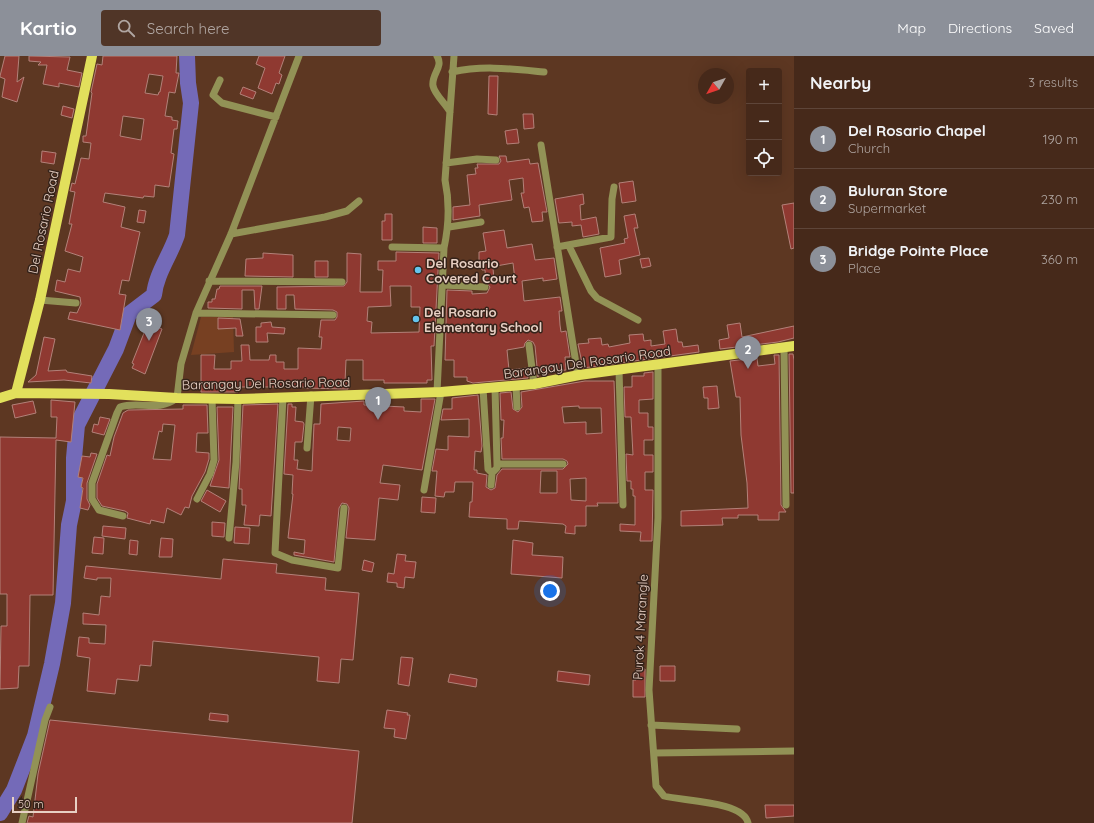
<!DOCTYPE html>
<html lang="en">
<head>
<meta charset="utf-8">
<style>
	:root { --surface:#46291a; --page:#503527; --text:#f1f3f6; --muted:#b0a6a2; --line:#5e4539; --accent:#8c9099 }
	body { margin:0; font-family:Quicksand,sans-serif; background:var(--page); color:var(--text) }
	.controls { position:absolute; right:12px; top:12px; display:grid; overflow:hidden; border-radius:4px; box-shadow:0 4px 16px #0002 }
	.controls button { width:36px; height:36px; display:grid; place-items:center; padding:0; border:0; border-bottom:1px solid var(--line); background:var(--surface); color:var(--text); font:20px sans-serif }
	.compass { position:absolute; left:698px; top:12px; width:36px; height:36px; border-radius:50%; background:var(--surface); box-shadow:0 4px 16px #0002; rotate:230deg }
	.scale { position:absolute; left:12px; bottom:10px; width:65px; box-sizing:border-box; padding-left:4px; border:2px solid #e8d0c4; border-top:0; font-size:11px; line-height:14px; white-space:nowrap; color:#e8d0c4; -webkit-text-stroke:3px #35231a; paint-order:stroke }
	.you { position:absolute; left:550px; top:535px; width:14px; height:14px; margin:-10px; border:3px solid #fff; border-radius:50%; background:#1a73e8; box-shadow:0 0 0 6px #1a73e833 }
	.badge { display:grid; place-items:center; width:26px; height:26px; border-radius:50%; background:var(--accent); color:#fff; font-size:13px; font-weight:700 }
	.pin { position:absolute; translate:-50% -33px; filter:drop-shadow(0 1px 2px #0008) }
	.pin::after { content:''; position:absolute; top:21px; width:14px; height:12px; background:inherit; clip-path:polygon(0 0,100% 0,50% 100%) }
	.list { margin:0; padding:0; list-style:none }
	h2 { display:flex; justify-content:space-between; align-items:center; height:52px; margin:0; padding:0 16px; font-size:17px }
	h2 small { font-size:13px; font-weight:400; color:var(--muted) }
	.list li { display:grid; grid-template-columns:26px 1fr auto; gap:12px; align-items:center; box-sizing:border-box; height:60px; padding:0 16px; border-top:1px solid var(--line) }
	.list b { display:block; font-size:15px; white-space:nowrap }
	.list p { margin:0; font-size:13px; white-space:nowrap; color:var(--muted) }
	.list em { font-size:13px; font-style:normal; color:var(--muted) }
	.icon { flex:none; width:22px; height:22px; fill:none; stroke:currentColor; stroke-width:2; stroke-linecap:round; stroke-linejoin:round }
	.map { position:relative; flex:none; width:794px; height:767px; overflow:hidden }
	header { display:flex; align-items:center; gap:24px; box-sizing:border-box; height:56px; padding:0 20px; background:var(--accent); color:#fff }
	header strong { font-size:19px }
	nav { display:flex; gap:22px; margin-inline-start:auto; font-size:14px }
	.search { width:280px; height:36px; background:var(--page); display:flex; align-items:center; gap:10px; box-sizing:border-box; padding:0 14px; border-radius:4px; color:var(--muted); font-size:15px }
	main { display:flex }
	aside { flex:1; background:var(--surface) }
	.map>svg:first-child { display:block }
	.green { fill:#774022 }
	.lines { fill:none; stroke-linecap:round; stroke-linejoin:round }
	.river { stroke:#746ab8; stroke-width:16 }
	.building { fill:#8f3931; stroke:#b38179; fill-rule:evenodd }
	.minor { stroke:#929256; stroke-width:7 }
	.major { stroke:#e2e05c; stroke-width:10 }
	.poi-dot { fill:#64c5ee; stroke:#35231a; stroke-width:1.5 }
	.labels { text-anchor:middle; stroke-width:3; stroke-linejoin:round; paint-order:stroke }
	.street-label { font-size:13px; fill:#e8d0c4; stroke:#35231a }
	.poi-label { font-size:13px; font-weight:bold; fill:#e8d0c4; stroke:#35231a; text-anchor:start }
</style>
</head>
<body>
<header>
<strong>Kartio</strong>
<div class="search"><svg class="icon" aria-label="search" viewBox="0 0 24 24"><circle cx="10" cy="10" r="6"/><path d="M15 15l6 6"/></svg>Search here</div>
<nav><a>Map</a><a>Directions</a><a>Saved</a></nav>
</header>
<main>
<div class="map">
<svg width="794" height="767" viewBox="0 0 794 767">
	<rect width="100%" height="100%" fill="#5d3722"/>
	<path class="green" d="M201 261H233L234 296 191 299Z"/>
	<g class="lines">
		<path class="river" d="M0 757 14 734 35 680 52 608 63 547 69 469 74 445V402L77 369 116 293 129 258 154 239C156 218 170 200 177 179L191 47 188 27 187 0"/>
	</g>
	<path class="building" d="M5 0H19L17 26 24 21 17 46 2 41 5 23 0 21V20Z
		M29 0 70 1 67 14 82 17 79 31 59 27V31L43 28 47 9H38L41 6 29 5Z
		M103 0H177L176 17H179L175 37 169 36 165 60 172 61V64L178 65 177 73H174L171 97 174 98 169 131 155 129 154 141 144 140 143 142 105 137 103 146 125 151 121 171 140 176 129 225 122 224 119 238 126 239 120 274 68 263 70 256 77 257 81 248 80 241 55 235 57 224 65 226 68 213 80 216 83 201 65 195 72 168H69L75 136 70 135 72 127 75 128 81 102 89 103 91 87 83 86V80H86L92 37 91 36 97 8 102 9ZM149 18 163 20 160 36H159L158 39 145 37ZM123 60 144 63 141 84 120 80Z
		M259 0H285L279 17 282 19 279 28 276 27 272 38 258 32 265 12 256 8Z
		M489 20H498L497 59 488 58Z
		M243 31 256 36 253 43 240 38Z
		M63 50 74 53 72 62 61 59Z
		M523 58H533L534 72 524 73Z
		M517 73 519 87 507 88 505 75Z
		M42 95 56 97 54 108 41 106Z
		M499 100H506L507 106 529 103 530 108 538 107 547 156H542L543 165 532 166 529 151 524 152 521 137H524L523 122 509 124 512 144 479 149 480 160 453 164V151L470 149 467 119 476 118 475 112H478L477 108H499L501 105Z
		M633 125 636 145 622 147 619 127Z
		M583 138 584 148 580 149 581 164 596 161 599 178 583 181 581 169 572 170V166L559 167 555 143Z
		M794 147V192L791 193 782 149Z
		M139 154 146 155 144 167 137 166Z
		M385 158H392V184H382V165H385Z
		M635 158 638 172H634L640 199 619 204 621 218 605 221 600 192 625 187 624 183 628 182 624 160Z
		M423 171 437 172V187H423Z
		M504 174 507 192 532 188 535 204 554 202 557 223 543 225V222L522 225 524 245 560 241 562 255H559L560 269 561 276 566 275 570 301H565L566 314 538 317V321L535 290 533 286 528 284 525 287 524 291 507 294 509 314 527 312 528 322 473 327 467 325V321H454V304H445L447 234 472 235V238L487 237 490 231 486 226 485 214H482L479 203V196L486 195 483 177ZM513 207 515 224 494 225 493 212H496V210Z
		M396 196 439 197 434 290H431L432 324H427V327H384V324H363V304H346L345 326 348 325V333L304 332V331H238V336H201V299H215L214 313H231V305H242L241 289H249L250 304H269L270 299H276V306H284V313H298V292L321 293 322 281H319L321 264H335L337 261V256L333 254 295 253 294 239H286V253H277V231L344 230 347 226V197L361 198 360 236H382L383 214H378V205H396ZM390 230H411V251H420L419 276 371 277 372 266 367 265 368 251 391 250Z
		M263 197 293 199V221L245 220 246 203 263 202Z
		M649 202 651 210 642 212 640 203Z
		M315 205H328V221H315Z
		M220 230H262L259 253H255L254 234H242V253L208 252V246H212V243H215L217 233H219Z
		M218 262 240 263 243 280H236V272L218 273Z
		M271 266 272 271 285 272 284 278 267 277 268 286H256V271H261V267Z
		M148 267 162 273 145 318 132 312 134 308 132 307Z
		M740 267 742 281 794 270V282L778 286 720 293 719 284 729 282 727 269Z
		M676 273 678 286H682L683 291 698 289 699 296 583 312 578 288 589 287 588 283 601 282 602 289 608 288 609 291 630 287 629 279 643 278 644 285 651 284V290L665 288 663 275Z
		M44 281 55 283 48 315 66 314 67 316 92 320 91 327 64 324 28 326 36 319Z
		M789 298H793L794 304V437H791Z
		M774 299H779L781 449 786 456H779V464H758V459H738V462H722L723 469 681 470V455L748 452 747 427 741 379 740 341H736L730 305 757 302 758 310 775 308Z
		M653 316V343L639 344V357H648V371H653V384H644V399H653V416H645V434H653L652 485H640L641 476 620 475V468L635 469V440H633V433H631V425H627L626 398 633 399 631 361H625L624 331H632V320H644V317Z
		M585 325H614L618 447H597L598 450H586V470H575V478L565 477 566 470 563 468 519 465 518 473H507V463L469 461 470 446H472L473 426H455L454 436H445L444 441 435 440 437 415H432L436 393 448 394V380L469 381V363L441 364 443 353H452V342L478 339 482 390 481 396 475 395 474 414H477V417L487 419 486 431 491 434 495 432 497 419 502 413H563L568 408 567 405 563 403H502L501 382H503L504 364H501L500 337 511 336 513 353 518 356 522 351 521 336ZM579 350V352H601L602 377 586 378V366L564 367 562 351ZM541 415H557V437H540ZM586 422V445L571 444 570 423Z
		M717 330 719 352 708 353V342H704L703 331Z
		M421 343H435L422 414 383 409 380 427 400 429 398 444 379 442 375 484 346 482 349 452 347 448 342 447 339 452 334 506 294 499V496L304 498 305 484 288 482 293 438H292L293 419 284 418 288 348H292V351H296L295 365 303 366 304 368 302 386H295L294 404H298L297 413 312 415 314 368H320L321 348 364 345V349L404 351V355L421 356ZM338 371 351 372 350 385 337 384Z
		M51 344 75 346 71 386 56 384 53 539H30L29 610H19L18 632 0 633 1 570H7V538H0V381L56 382 57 361H51Z
		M33 345 36 357 15 362 12 349Z
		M278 348 271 460 260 459 259 470 244 469 246 449H242V433H239L243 349Z
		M183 349H207L208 377H197L196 396 209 397V403L205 416 192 440 189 452 185 451 181 459 167 452 164 467 151 464 150 468 127 462 128 457 125 455 102 450 97 442V428L107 399 110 400 114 381 123 357 128 354 183 353ZM163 368 175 369 171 404 153 403 159 375 162 376Z
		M217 351H233L229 432 210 430 219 404Z
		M100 361 110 363 104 379 92 376 94 368 98 369Z
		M91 397 97 398 87 427V443L90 449 88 454 80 452 83 432 81 431 83 422 78 421 82 400 90 401Z
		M207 434 226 445 220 456 201 445Z
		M422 441 436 442 435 457 421 456Z
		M212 466 225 467 224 481 212 480Z
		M103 470 126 472 125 483 102 480Z
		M235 471 250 472 249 488 234 487Z
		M94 481 104 482 103 498 92 497Z
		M161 482 173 483 172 501H159Z
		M130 484 138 485 137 499 129 498Z
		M513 484 533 487 532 499 563 501 562 522 511 518Z
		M397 498 406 499 405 505 416 506 414 522 405 521 404 532 397 531V527L387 526 388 517 394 518Z
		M223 503 277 508 276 517 326 522 325 534 359 537 353 604 341 603 339 627 317 625 319 601 153 585 151 610 140 609 138 625 117 623 115 638 87 635 90 602 77 600 79 581 89 582V587L105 588 106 569 83 568V557L99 559 101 540 110 541 111 522H97V524L84 522 86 510 221 523Z
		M364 504 374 507 372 516 362 514Z
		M401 601 413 602 409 630 398 628Z
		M660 610H675V625H660Z
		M636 613H645V641H633V624H636Z
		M558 615 590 619 589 629 557 625Z
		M450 618 477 623 476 631 448 626Z
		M387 654 408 657 407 659H410L406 683 394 681 395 673 384 672Z
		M210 657 228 659V666L209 664Z
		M50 664 359 695 352 767H27L29 760 33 761 38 718Z
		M765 749H794V760L766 762Z"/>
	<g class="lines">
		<path class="minor" d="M437 0C444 11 431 18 433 30 435 39 446 48 450 56
			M452 16C483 9 513 13 544 16
			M220 24 213 39 222 47 276 61
			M541 89 578 320
			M446 107 477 103 496 104
			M449 171 481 166
			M231 178 325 161 347 155 359 145
			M569 190 591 235 597 242 638 264
			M392 191 444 192
			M557 191 611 181 612 143 614 131
			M209 225 342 226
			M443 229 485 231
			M40 244 76 247
			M196 257 333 259
			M529 289 534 328
			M784 292 786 449
			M658 308V462L649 634 656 730 664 740C682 745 744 745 748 767
			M619 314 623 449
			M516 329 517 351
			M483 332 488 413 492 417 497 412V408
			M495 332 497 408H563
			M437 336 444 192C449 169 450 148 445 124L454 0
			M283 341 275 497 292 504 338 512 344 452
			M307 392 311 339
			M491 429 492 417
			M424 434 441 336
			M197 443 210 418 214 404 212 342
			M123 460 99 454 92 443V427L117 357 120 351C140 344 157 357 177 342L181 308 196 257 231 178 299 0
			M229 482 236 406 238 343
			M651 669 737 673
			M654 697 794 695
			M22 767 45 664 50 651"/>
		<path class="major" d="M16 337 40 244 92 0
			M0 342 16 337 109 338 177 342 238 343 441 336 534 328 579 319 794 290"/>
	</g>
	<g class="poi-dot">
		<circle cx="418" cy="214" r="4"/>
		<circle cx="416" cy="263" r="4"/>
	</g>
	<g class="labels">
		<g class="street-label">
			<text transform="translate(43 166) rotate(-78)" y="5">Del Rosario Road</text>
			<text transform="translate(587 306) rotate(-8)" y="5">Barangay Del Rosario Road</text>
			<text transform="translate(266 327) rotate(-1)" y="5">Barangay Del Rosario Road</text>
			<text transform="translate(640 571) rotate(-87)" y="5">Purok 4 Marangle</text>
		</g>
		<g class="poi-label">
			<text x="426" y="212">Del Rosario<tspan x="426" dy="15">Covered Court</tspan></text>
			<text x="424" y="261">Del Rosario<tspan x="424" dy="15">Elementary School</tspan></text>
		</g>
	</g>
</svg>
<div class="controls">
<button>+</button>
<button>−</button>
<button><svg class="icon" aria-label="locate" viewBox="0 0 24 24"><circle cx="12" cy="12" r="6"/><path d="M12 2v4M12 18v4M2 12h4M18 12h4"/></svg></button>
</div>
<svg class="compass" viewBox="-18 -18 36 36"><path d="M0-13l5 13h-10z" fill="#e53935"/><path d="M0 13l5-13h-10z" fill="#b0a6a2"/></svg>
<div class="scale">50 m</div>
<div class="you"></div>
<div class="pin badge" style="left:378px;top:364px">1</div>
<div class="pin badge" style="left:748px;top:313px">2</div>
<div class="pin badge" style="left:149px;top:285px">3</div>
</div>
<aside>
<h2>Nearby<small>3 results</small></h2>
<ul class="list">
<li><span class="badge">1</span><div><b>Del Rosario Chapel</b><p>Church</p></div><em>190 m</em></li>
<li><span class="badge">2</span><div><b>Buluran Store</b><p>Supermarket</p></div><em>230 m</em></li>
<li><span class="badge">3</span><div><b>Bridge Pointe Place</b><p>Place</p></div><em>360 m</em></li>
</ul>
</aside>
</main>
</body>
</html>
